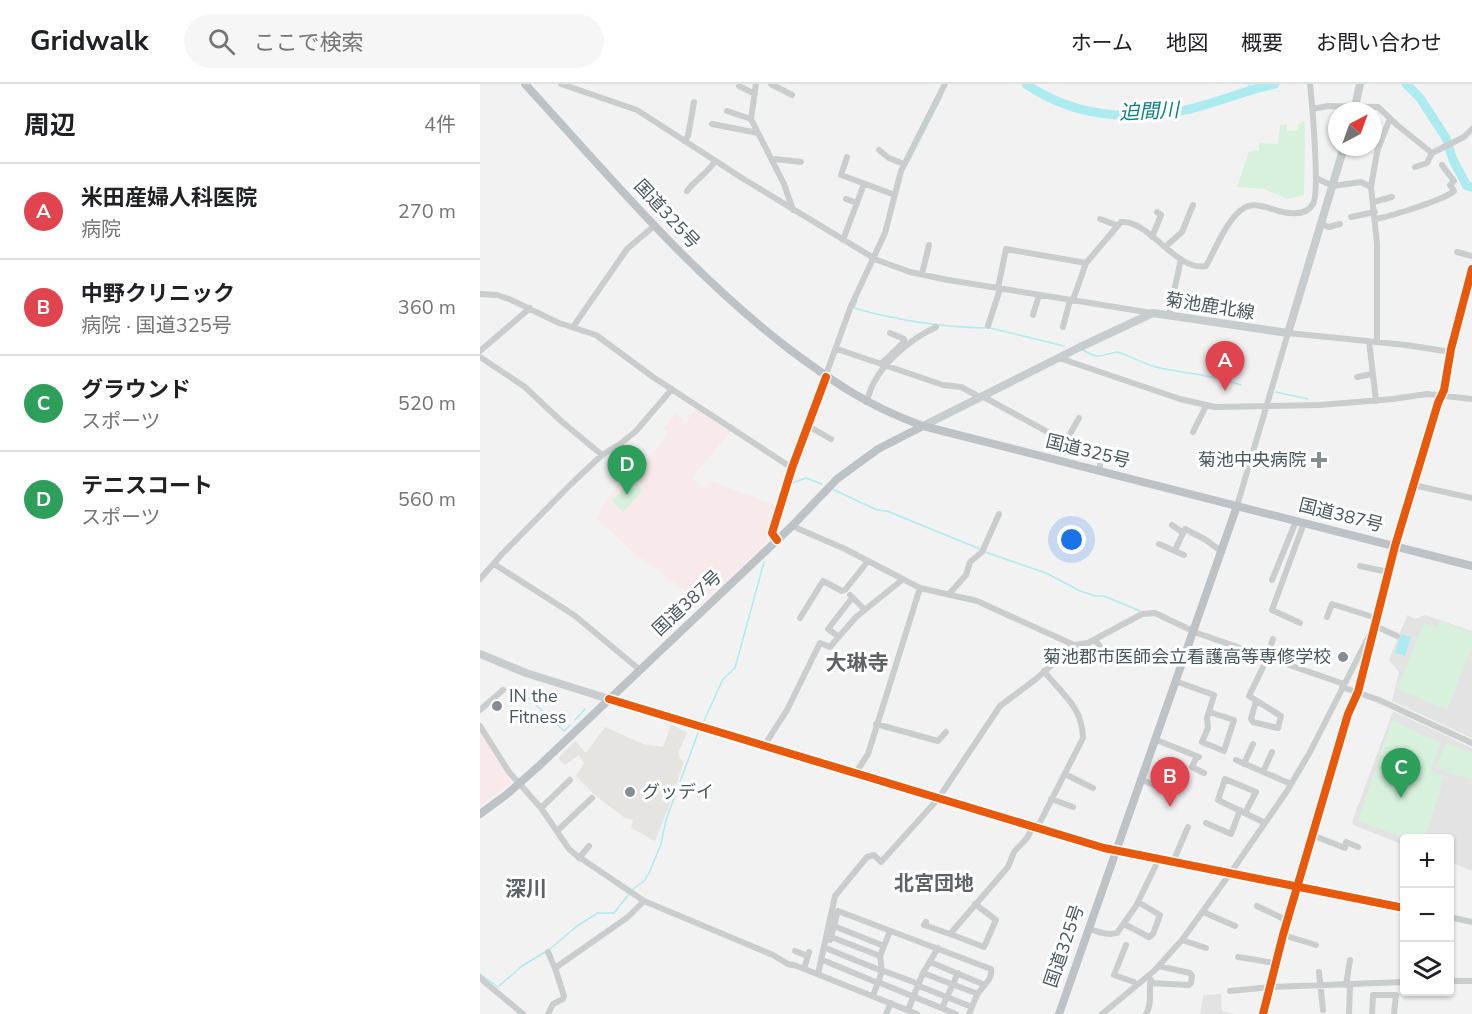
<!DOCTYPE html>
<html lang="ja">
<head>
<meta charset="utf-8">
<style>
	:root { --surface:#fff; --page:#f6f6f6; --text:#202124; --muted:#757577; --line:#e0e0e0; --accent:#2563eb }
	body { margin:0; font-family:"Nunito Sans","Noto Sans JP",sans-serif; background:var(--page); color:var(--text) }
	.controls { position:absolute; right:18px; bottom:18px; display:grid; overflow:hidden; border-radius:6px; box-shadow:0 2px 4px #0004 }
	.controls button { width:54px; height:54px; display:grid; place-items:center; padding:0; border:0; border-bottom:2px solid var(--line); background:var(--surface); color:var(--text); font:30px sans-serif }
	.compass { position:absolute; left:848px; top:18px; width:54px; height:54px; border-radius:50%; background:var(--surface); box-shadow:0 2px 4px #0004; rotate:41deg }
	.you { position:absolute; left:592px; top:456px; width:21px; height:21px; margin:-15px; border:4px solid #fff; border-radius:50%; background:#1a73e8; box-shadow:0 0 0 9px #1a73e833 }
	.badge { display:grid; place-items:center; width:39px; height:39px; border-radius:50%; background:var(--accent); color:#fff; font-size:20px; font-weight:700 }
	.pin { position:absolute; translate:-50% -50px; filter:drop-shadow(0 2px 3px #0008) }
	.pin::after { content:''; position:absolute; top:32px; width:21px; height:18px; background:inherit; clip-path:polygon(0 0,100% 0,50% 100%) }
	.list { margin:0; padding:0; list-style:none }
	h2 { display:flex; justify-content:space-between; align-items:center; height:78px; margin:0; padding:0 24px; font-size:26px }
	h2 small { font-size:20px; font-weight:400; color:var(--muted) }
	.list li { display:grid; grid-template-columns:39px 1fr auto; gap:18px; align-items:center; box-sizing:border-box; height:96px; padding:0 24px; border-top:2px solid var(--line) }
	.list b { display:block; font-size:22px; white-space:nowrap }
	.list p { margin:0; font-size:20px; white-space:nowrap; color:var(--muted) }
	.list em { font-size:20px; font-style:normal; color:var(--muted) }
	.icon { flex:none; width:33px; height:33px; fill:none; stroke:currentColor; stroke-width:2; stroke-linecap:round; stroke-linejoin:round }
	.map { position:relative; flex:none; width:992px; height:930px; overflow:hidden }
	header { display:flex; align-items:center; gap:36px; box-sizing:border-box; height:84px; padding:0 30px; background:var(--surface); border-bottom:2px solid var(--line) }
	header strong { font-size:28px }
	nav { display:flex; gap:33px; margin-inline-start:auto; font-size:21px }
	.search { width:420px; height:54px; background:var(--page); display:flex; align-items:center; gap:15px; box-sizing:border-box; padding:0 21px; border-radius:33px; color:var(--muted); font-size:22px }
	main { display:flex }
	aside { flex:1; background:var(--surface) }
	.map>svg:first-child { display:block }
	.commercial { fill:#e6e4e1 }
	.education { fill:#e4e3e4 }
	.medical { fill:#f8eaea }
	.green { fill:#d7f1dd }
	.water { fill:#acebef }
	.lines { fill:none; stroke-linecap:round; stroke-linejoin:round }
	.stream { stroke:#acebef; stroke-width:1.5 }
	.river { stroke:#acebef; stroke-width:9 }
	.minor { stroke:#c9cdce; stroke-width:6 }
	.major { stroke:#c7ccce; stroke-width:8 }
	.highway { stroke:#bcc2c6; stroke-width:8 }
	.cycleway-casing { stroke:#fff; stroke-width:11 }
	.cycleway { stroke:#e8590c; stroke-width:8 }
	.poi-dot { fill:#848e92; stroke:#fff; stroke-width:2 }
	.labels { text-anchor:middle; stroke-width:6; stroke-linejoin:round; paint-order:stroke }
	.street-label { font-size:18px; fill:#48585f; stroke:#fff }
	.poi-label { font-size:18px; fill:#48585f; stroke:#fff; text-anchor:end }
	.water-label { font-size:20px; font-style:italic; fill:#0c8189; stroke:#fff }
	.neighbourhood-label { font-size:20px; font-weight:bold; fill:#5d6366; stroke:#fff }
	.quarter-label { font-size:21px; font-weight:bold; fill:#5d6366; stroke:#fff }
</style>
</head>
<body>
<header>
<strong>Gridwalk</strong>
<div class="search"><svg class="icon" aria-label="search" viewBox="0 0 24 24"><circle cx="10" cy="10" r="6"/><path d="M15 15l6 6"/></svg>ここで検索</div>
<nav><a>ホーム</a><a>地図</a><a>概要</a><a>お問い合わせ</a></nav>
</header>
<main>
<aside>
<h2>周辺<small>4件</small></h2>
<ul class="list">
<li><span class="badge" style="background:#e0444e">A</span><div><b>米田産婦人科医院</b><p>病院</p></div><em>270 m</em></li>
<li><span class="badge" style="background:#e0444e">B</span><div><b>中野クリニック</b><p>病院 · 国道325号</p></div><em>360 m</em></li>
<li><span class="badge" style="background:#2e9e5b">C</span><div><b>グラウンド</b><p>スポーツ</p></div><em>520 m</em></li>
<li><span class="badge" style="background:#2e9e5b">D</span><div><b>テニスコート</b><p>スポーツ</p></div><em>560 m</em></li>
</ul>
</aside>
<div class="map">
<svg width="992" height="930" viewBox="0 0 992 930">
	<rect width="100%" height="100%" fill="#f3f2f2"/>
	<path class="commercial" d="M191 641 207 648 198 670 201 676 204 677 191 717 175 757 151 744 153 736 145 734 116 712 96 692 104 679 99 671 85 681 78 674 95 657 106 669 125 643 163 660 183 663Z"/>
	<path class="education" d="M927 531 935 535 945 531 992 547V654L912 617 919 588 909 576Z
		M913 627 992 664V787L970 778V754H924V761L873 741 872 738Z
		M741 910 742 927 756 930H720L723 911Z"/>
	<path class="medical" d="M218 324 251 347 212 394 224 403 231 397 297 422 285 460 222 519 155 470 116 434 136 403 165 373 168 375 189 349 184 344 196 330 206 337Z
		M0 647 33 698 0 722Z"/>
	<path class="green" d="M825 37 824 111 807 115 784 105 757 103 769 67 779 66V59L798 60 800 41 807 40V47L818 46V40Z
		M152 395 163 406 143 428 132 417Z
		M960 537 992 549V563L967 626 917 605 944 539 958 544Z
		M912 636 961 659 951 687 964 692 945 754H926L878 737Z
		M966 659 992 669V696L956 684Z"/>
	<path class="water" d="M921 550 931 553 925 572 915 569Z"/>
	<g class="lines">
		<path class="stream" d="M765 9 770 0
			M429 77 462 12
			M377 216 374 224C416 236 461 243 505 244
			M510 244 584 262
			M603 266C620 277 622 270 637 268 649 271 660 278 672 282 702 290 733 290 761 301
			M796 308 828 315
			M312 399 326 394 342 400
			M354 406 397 426 407 427 500 465
			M505 468 566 489 600 507 616 512H624L660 527
			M43 609 84 647 90 641
			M95 636 105 625
			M224 637 243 595 255 584 284 478
			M152 806 165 796 170 787 181 760 186 736 218 649
			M0 890 18 903 42 882 70 865 97 842 118 829H134L149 810"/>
		<path class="river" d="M546 0C595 34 654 37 710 25 739 18 766 6 795 0
			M926 0 940 14 966 54 973 76 987 102 992 103"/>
		<path class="minor" d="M81 0 157 26 262 94 397 176 430 188 468 196 672 229
			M276 0 271 35 304 100 313 126
			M291 0 312 11
			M259 2 275 10
			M832 25 848 22 898 23 917 41 952 69 984 53 992 45
			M247 27 271 35
			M232 40 278 49
			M204 57 208 52 214 18
			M399 66 409 74 424 80
			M367 73 361 91 415 111
			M292 77 295 75 321 78
			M935 83 947 79 952 69
			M836 94 853 102 881 98 891 103
			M207 107C215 96 228 89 235 77
			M366 115 377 119
			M893 118 912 113
			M871 133 895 128
			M620 135 636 141
			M896 135C911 132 964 116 974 107L970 101 974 97 962 81
			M841 140 849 143 860 140
			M672 153 681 131 677 128
			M363 156 384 100
			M685 163 702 148 713 121
			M977 168 992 172
			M442 190 449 161
			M518 204 526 165 606 179
			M0 210 17 211 29 215 79 239 116 251 173 293 312 384
			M593 216 606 179 641 138C669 135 696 188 726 182 735 166 748 133 764 124 776 116 795 128 809 129 818 130 828 129 833 120 840 109 832 19 830 0
			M553 231 559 211
			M689 231 701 175
			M508 242 520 205
			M93 243 147 165 174 142
			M583 243 590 216
			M889 257 896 317
			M897 258V160L891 103 897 68 910 34
			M357 265 463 301 481 303 500 313
			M0 267 50 224
			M0 273 45 303 81 337 122 371
			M579 274 700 315 735 323 840 321 913 315 947 310 992 315
			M401 280 424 258V255L410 249
			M877 293 892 290
			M502 312 617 375 620 378V386
			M386 318C389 312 390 306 393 300 406 275 431 255 456 243
			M328 342 351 355
			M713 348 726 322
			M586 357 599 334
			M933 401 992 414
			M757 422 808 249 926 261 971 268
			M692 441 702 448
			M312 442 365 465 440 504 497 517 594 561 608 559 662 530 675 529 717 549 864 600
			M297 456 292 449 312 384 371 222 405 149 421 87 465 0
			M679 460 704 471
			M695 466 705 445 726 456 741 467
			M14 480 94 531 160 586
			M880 482 908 488
			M0 495 22 470 91 400 122 371 140 360 156 347 192 305
			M792 496 816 437
			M469 510 486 491 490 478 502 468 519 430
			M370 511 385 526
			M847 533 852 520 896 534
			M320 534 343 497 362 507 365 506 388 477
			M820 539 792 526 824 439
			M893 541 917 552
			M359 553 348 545 372 514
			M615 556 632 578
			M695 597 734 611 727 634 728 644 722 658 744 667 754 636 729 628
			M862 603 899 616 992 659
			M129 615 624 764 924 824
			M776 617 771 635 773 638 798 644 801 632 769 612 785 579 793 555
			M0 626 23 606
			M396 640 458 657 466 648
			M0 642 29 688 61 724 89 765 96 771 164 817 293 871 308 880 317 882 437 930
			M674 655 719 673
			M284 662 307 626 340 559 350 563 376 533 422 496
			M717 672 712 683 724 689
			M756 676 811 700
			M764 680 773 660
			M783 688 792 668
			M375 690 388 670 440 504
			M585 690 613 704
			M660 695 685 706
			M571 715 593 723
			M61 724 90 696
			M765 729 776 708 745 695 738 716 785 739
			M726 739 751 750 760 726
			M557 744 603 654C602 621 582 611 564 587
			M77 747 112 714
			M832 751 865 764 866 758 878 763
			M99 774 109 762
			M693 778 708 743
			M777 822 802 834 807 835
			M723 828 755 842
			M970 833 992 838
			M446 838 444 841 470 850 528 783 534 768 547 754 553 743
			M644 840 669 853 673 850 680 831 658 818
			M354 842 404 862
			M608 844C617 848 628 852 637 849L656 822 676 781 677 775
			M470 850 504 863 516 836 495 820
			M803 851 836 861
			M351 853 400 872
			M350 856 358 827 511 885C513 896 502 902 497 911 494 917 492 924 489 930
			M702 856 726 864
			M646 861 634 891 654 898 657 901
			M348 865 402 887
			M315 867 328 872
			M68 868 75 884
			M758 873 795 879
			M345 877 398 899
			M450 878 505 901
			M324 885 329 868
			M401 886 439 900
			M839 888 843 926
			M443 889 498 910
			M338 890 355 812 387 773 394 771 401 778 458 715 520 622 556 595 594 561
			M0 894 43 930
			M970 897H992
			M398 898 476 930
			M670 899 709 901 711 899 712 892 710 889 679 882
			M866 901 870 876
			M439 902 492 923
			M750 907 791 903 924 898
			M393 912 402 887 400 872 410 847
			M462 924 478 889
			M428 926 443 889 458 864
			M68 930 73 920 83 915 84 912 75 884 148 833 164 817
			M406 930 411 919
			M622 930 674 887 702 856 754 784 807 707 830 668 890 550
			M666 930C673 919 668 908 671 896
			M783 930 803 851 868 630 878 608 915 462 958 319 964 306 971 265 992 185
			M869 930 870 901
			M892 930 893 911H916L914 930"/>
		<path class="major" d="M874 27 880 0
			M443 342 600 263 673 229 808 249 864 63
			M0 570 46 589 129 615"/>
		<path class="highway" d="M45 0C130 93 209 188 309 265 356 300 388 322 443 342L992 482
			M0 730 26 711 60 681 312 442 357 395 398 365 443 342
			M579 930 757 422"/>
		<defs>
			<path id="cycleway" d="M297 456 292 449 312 384 346 293
				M129 615 624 764 924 824
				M783 930 803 851 868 630 878 608 915 462 958 319 964 306 971 265 992 185"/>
		</defs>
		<use href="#cycleway" class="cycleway-casing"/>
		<use href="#cycleway" class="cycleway"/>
	</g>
	<g class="poi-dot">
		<path d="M836 367h6v6h6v6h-6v6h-6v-6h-6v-6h6z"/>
		<circle cx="863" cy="573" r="6"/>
		<circle cx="17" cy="622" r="6"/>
		<circle cx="150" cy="708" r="6"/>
	</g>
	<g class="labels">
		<g class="street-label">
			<text transform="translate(187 130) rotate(47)" y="6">国道325号</text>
			<text transform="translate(730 222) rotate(9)" y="6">菊池鹿北線</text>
			<text transform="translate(608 367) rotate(14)" y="6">国道325号</text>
			<text transform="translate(861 431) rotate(14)" y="6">国道387号</text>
			<text transform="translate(207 519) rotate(-43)" y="6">国道387号</text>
			<text transform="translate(584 862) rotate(-71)" y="6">国道325号</text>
		</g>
		<g class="poi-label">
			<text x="826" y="382">菊池中央病院</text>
			<text x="851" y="579">菊池郡市医師会立看護高等専修学校</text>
			<text x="29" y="618" text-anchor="start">IN the<tspan x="29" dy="21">Fitness</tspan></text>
			<text x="162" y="714" text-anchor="start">グッデイ</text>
		</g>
		<g class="water-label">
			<text transform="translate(669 27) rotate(-3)" y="7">迫間川</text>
		</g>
		<g class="neighbourhood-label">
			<text x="454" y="806">北宮団地</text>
		</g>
		<g class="quarter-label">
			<text x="377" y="586">大琳寺</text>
			<text x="46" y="812">深川</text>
		</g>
	</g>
</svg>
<div class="controls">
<button>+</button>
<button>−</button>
<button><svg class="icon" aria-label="layers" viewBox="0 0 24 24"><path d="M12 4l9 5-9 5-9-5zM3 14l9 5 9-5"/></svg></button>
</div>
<svg class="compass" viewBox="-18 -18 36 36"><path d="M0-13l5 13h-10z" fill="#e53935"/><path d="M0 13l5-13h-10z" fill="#757577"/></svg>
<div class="you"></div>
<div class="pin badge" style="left:745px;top:307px;background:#e0444e">A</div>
<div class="pin badge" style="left:690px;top:723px;background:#e0444e">B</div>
<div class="pin badge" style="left:921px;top:714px;background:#2e9e5b">C</div>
<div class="pin badge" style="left:147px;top:411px;background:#2e9e5b">D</div>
</div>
</main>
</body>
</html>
